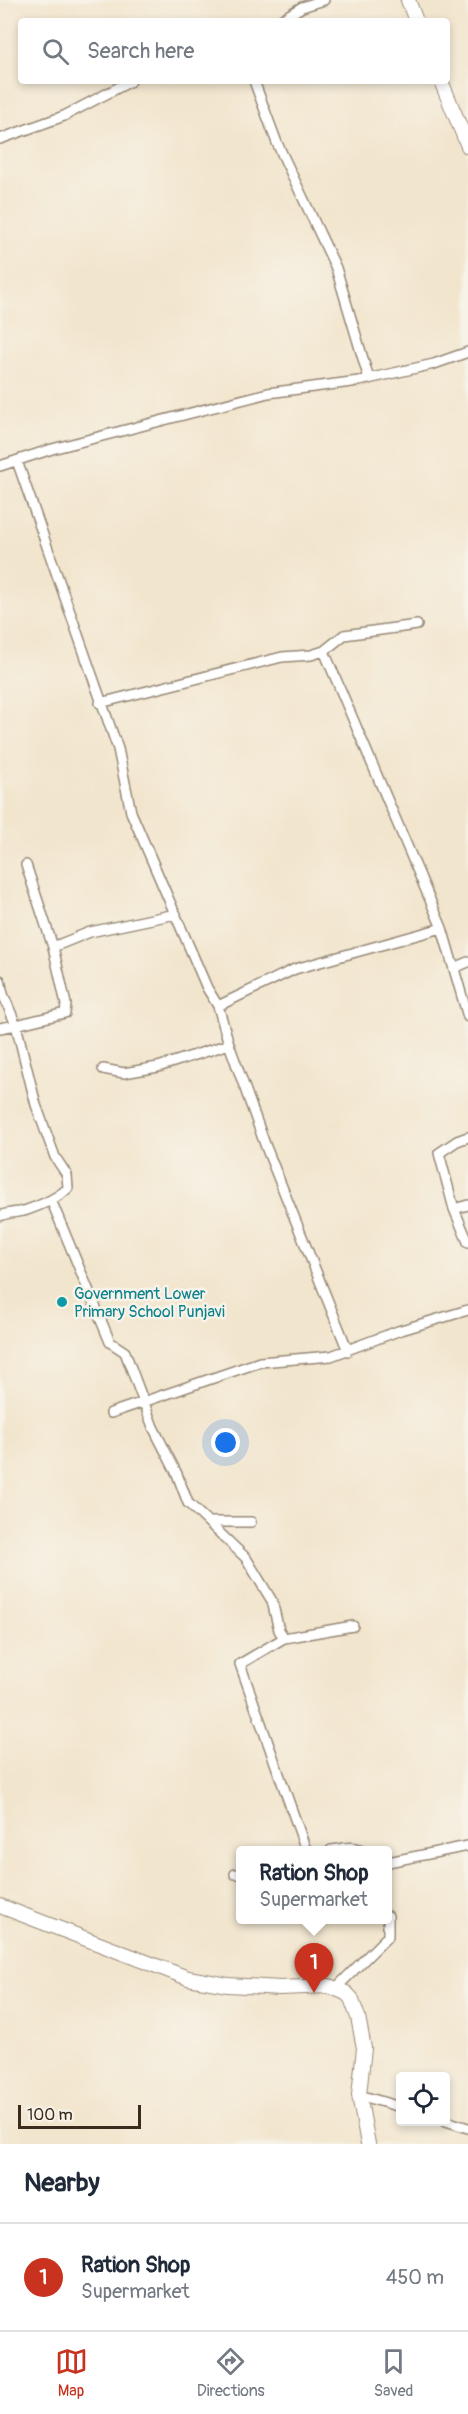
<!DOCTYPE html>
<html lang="en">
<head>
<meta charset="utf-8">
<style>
	:root { --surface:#fff; --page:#f2f2f3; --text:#1f2937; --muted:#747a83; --line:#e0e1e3; --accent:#c8321e }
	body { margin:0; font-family:Pangolin,sans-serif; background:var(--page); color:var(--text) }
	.controls { position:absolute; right:18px; bottom:18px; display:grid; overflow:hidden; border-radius:6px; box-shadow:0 3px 9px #0003 }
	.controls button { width:54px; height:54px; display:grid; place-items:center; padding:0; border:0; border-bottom:2px solid var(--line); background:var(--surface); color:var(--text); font:30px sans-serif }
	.scale { position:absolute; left:18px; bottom:15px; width:123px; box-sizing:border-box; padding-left:6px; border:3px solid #3b2a1e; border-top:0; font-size:16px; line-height:21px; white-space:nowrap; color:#3b2a1e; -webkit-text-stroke:4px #f7f3e8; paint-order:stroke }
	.you { position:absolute; left:226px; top:1443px; width:21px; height:21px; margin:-15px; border:4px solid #fff; border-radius:50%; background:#1a73e8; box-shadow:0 0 0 9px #1a73e833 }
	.badge { display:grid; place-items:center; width:39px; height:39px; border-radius:50%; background:var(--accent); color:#fff; font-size:20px; font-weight:700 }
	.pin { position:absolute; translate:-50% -50px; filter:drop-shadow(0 2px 3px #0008) }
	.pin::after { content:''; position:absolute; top:32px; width:21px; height:18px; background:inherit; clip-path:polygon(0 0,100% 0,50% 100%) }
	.popup { position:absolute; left:236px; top:1846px; width:156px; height:78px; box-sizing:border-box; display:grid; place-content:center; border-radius:6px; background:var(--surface); filter:drop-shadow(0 2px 4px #0005); font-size:20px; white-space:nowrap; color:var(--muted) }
	.popup b { font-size:22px; color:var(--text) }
	.popup::after { content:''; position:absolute; left:50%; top:100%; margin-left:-12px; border:12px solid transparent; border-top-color:var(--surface) }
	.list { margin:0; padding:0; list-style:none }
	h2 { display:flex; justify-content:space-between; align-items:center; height:78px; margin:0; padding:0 24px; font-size:26px }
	h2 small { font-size:20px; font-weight:400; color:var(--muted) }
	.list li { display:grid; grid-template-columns:39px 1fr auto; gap:18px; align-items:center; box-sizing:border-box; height:108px; padding:0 24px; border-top:2px solid var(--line) }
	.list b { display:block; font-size:22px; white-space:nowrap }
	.list p { margin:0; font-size:20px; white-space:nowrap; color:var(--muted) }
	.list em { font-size:20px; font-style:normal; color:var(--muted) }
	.icon { flex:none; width:33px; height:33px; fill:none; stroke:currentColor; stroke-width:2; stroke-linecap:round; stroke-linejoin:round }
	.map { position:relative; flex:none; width:468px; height:2144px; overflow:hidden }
	.search { position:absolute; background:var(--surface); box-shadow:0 3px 9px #0003; left:18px; right:18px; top:18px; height:66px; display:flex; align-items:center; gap:15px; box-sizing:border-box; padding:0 21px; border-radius:6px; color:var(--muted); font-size:22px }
	.sheet { height:186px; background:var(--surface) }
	nav { display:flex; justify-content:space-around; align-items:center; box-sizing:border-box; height:84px; border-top:2px solid var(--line); background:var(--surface); font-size:16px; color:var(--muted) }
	nav a { display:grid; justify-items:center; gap:3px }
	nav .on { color:var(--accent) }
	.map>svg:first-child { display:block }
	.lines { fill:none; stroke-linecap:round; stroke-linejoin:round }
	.street-casing { stroke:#968876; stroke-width:12 }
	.secondary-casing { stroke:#968876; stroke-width:16 }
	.street { stroke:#fff; stroke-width:9 }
	.secondary { stroke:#fff; stroke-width:14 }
	.culture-dot { fill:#0f9aa8; stroke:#f7f3e8; stroke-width:2 }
	.labels { text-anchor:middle; stroke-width:5; stroke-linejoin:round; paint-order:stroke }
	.culture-label { font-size:16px; fill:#0d838f; stroke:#f7f3e8; text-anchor:start }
</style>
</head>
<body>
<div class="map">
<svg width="468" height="2144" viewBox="0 0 468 2144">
	<rect width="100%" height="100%" fill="#f7f3e8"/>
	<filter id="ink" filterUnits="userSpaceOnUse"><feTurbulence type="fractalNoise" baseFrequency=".0167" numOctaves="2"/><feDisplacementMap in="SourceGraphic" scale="12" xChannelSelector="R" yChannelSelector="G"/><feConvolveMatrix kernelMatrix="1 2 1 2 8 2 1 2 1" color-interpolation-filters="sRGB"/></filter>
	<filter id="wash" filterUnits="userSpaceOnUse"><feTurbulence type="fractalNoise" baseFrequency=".008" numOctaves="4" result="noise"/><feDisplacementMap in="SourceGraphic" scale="24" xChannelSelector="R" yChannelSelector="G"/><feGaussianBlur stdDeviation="1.35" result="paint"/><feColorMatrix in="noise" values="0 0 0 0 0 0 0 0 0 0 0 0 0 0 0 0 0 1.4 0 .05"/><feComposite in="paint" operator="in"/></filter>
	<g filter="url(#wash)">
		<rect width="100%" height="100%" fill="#f2e5cd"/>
	</g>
	<g filter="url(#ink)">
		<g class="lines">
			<defs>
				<path id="street" d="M279 21 302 7 324 0
					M254 81 277 143 336 268 369 379
					M0 139 64 116 131 81
					M17 461 118 749 131 812 207 988 218 1006 229 1044 266 1147 348 1351
					M0 466 52 449 268 393 359 381 434 364 468 352
					M324 651 344 635 417 625
					M100 703 282 657 311 655 324 651 442 928 468 1017
					M53 947 90 932 176 914
					M454 968 468 962
					M0 980 3 994 16 1025 65 1013 66 1004 53 947 26 865
					M218 1006 295 969 442 928
					M0 1028 16 1025 36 1105 55 1157 67 1175 68 1188C57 1199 39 1206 24 1211 16 1213 8 1212 0 1216
					M103 1069 124 1073 158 1067 229 1044
					M468 1137 457 1141 439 1153 454 1209 468 1242
					M51 1200 110 1342 125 1352 153 1427 177 1474 188 1503 246 1558 272 1601 279 1630 284 1638 353 1626
					M454 1209 468 1205
					M111 1413 260 1362 331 1356 398 1331 468 1310
					M209 1522H251
					M284 1638 240 1664 306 1850
					M331 1850C341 1849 352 1845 361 1850
					M388 1862 468 1846
					M235 1874H240
					M336 1988 388 1936V1916
					M359 2095 400 2107
					M446 2121 468 2128"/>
				<path id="secondary" d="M408 0 416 21
					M441 81 468 146
					M0 1906 188 1978 228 1985 280 1988 329 1986 346 1993 351 1998 358 2017 364 2048 359 2095 368 2144"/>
			</defs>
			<use href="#street" class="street-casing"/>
			<use href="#secondary" class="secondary-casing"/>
			<use href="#street" class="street"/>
			<use href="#secondary" class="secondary"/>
		</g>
	</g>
	<circle class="culture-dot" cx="62" cy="1302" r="6"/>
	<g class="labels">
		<g class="culture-label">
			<text x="74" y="1299">Government Lower<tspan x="74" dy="18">Primary School Punjavi</tspan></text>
		</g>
	</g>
</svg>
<div class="controls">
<button><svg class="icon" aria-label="locate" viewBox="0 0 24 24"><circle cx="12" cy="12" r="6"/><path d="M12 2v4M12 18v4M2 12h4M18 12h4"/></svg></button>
</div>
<div class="scale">100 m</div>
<div class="you"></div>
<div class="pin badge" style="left:314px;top:1993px">1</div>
<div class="popup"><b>Ration Shop</b>Supermarket</div>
<div class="search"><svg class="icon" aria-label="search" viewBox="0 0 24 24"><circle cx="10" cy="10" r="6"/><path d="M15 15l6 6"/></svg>Search here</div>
</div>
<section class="sheet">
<h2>Nearby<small></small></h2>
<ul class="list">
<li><span class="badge">1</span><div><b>Ration Shop</b><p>Supermarket</p></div><em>450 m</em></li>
</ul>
</section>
<nav>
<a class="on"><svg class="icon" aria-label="map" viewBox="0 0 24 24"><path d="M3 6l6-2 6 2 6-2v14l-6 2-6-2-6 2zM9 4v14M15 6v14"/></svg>Map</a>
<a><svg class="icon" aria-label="directions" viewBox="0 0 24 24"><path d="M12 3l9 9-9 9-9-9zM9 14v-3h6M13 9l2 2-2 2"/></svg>Directions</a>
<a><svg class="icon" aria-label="saved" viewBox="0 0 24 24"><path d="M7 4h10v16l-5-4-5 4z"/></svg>Saved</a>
</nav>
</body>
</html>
